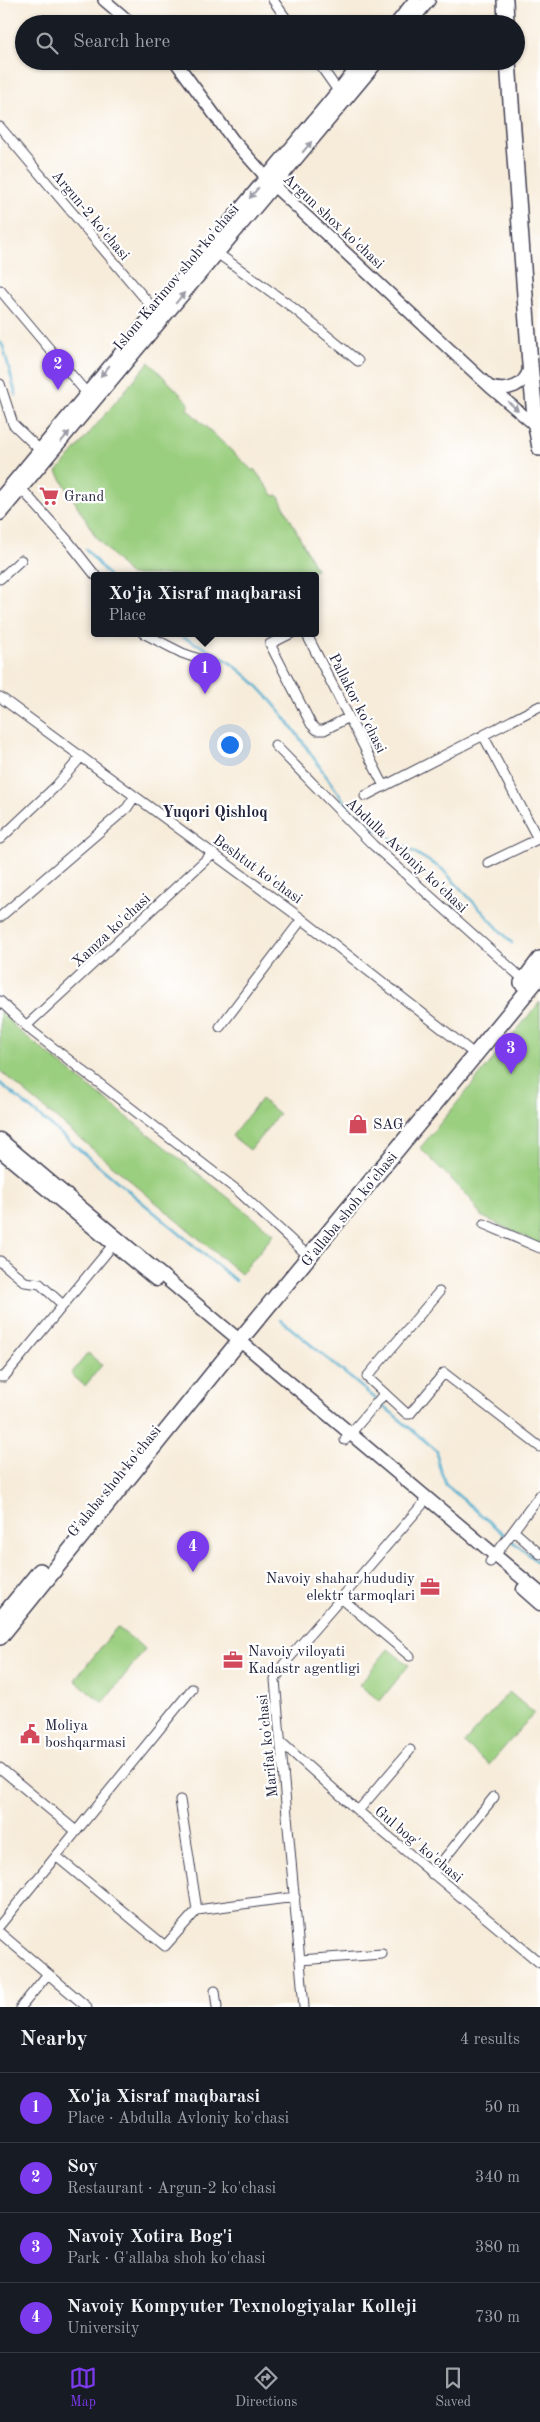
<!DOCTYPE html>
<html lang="en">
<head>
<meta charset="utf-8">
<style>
	:root { --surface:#171b24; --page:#20242c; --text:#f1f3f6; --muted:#9ea1a6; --line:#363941; --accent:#7c3aed }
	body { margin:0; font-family:"Old Standard TT",serif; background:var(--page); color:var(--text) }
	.you { position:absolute; left:229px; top:744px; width:18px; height:18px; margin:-12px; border:4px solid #fff; border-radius:50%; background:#1a73e8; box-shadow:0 0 0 8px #1a73e833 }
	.badge { display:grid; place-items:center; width:32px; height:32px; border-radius:50%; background:var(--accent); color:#fff; font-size:16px; font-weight:700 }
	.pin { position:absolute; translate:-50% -41px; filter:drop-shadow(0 1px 2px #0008) }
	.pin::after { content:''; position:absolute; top:26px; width:18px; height:15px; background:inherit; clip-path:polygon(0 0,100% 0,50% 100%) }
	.popup { position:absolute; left:91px; top:572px; width:228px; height:65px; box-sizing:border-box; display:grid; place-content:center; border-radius:5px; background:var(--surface); filter:drop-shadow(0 1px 4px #0005); font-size:16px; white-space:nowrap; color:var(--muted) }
	.popup b { font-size:19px; color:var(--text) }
	.popup::after { content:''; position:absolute; left:50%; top:100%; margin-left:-10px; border:10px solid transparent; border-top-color:var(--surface) }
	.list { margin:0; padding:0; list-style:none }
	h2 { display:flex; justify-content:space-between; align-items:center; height:65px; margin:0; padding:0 20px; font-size:21px }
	h2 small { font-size:16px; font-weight:400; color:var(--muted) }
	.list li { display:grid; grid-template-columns:32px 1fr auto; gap:15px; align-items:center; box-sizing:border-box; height:70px; padding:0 20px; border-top:1px solid var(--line) }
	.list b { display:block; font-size:19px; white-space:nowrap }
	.list p { margin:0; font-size:16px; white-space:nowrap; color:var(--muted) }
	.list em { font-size:16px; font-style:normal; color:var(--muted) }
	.icon { flex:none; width:28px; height:28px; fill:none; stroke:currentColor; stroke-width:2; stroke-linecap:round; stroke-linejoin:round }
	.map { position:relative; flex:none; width:540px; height:2007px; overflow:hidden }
	.search { position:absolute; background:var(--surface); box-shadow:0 1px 4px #0004; left:15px; right:15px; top:15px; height:55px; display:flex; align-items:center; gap:12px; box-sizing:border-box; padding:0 18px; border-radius:28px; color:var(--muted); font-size:19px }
	.sheet { height:345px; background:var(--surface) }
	nav { display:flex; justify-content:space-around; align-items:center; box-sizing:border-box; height:70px; border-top:1px solid var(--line); background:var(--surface); font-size:14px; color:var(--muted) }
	nav a { display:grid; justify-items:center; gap:2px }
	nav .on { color:var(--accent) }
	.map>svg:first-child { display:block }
	.green { fill:#9bcf80; stroke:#5e785e }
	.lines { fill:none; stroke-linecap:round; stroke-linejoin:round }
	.stream { stroke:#51aecf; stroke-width:2.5 }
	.minor-casing { stroke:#424053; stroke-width:11 }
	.tertiary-casing { stroke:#424053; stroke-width:14 }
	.secondary-casing { stroke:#424053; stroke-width:15 }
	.primary-casing { stroke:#424053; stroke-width:18 }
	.minor { stroke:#fff; stroke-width:9 }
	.tertiary { stroke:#fff; stroke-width:11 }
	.secondary { stroke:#fff; stroke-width:12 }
	.primary { stroke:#fff; stroke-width:15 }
	.oneway { fill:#9c9ca7 }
	.labels { text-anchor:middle; stroke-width:4.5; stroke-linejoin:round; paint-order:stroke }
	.street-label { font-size:15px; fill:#22223b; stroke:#fff }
	.poi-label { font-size:15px; fill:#22223b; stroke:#fff; text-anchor:start }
	.neighbourhood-label { font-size:16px; font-weight:bold; fill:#22223b; stroke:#fff }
</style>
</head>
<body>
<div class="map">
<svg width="540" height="2007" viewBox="0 0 540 2007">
	<rect width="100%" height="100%" fill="#fff"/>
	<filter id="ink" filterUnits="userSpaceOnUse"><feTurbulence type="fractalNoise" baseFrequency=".02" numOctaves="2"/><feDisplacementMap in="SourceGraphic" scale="10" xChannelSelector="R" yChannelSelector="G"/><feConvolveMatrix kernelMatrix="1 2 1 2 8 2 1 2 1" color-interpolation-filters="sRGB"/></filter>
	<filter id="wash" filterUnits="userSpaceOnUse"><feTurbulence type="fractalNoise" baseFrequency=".0096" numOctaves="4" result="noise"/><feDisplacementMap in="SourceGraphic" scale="20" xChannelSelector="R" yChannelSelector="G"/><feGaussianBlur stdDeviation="1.12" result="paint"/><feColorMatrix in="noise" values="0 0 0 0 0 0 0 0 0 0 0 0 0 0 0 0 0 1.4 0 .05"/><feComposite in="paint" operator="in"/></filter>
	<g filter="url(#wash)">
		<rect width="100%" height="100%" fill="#f7ecda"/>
		<path class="green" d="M149 362 189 403 187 409 253 471 254 469 274 496 278 495 316 569 302 575H130L96 537 57 472Z
			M540 1002V1244L481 1216 469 1197 420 1148Z
			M0 1011 18 1030 274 1234 241 1274 0 1071Z
			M261 1099 279 1114 250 1150 232 1136Z
			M88 1353 102 1365 85 1386 71 1374Z
			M117 1627 145 1649 103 1703 75 1680Z
			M388 1649 409 1665 380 1701 359 1685Z
			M509 1692 534 1713 489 1765 464 1743Z"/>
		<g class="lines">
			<path class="stream" d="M0 342 3 346 16 395
				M86 549 108 575
				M174 633C195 643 218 653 237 668 285 705 314 764 352 811L369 825 442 869 512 943
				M0 1083 236 1281
				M281 1320 376 1399
				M380 1403 437 1451 438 1463 446 1485 506 1536
				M511 1540 540 1564"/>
		</g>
	</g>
	<g filter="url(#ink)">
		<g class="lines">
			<defs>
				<path id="minor" d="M273 0 290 24
					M317 61 341 95
					M0 127 158 314
					M217 253 292 307 358 361
					M0 290 90 397
					M0 384 13 424 44 454
					M18 485 69 542 95 575
					M0 579 21 560
					M143 633 182 653 210 663
					M292 633 270 644 311 724 317 730H324L349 717
					M306 633 384 786
					M0 697 302 919 468 1049
					M483 735 538 839
					M275 745 373 845 524 980
					M365 796 540 706
					M0 839 56 786 81 757
					M488 863 540 838
					M0 917 127 808 135 796
					M0 1001 33 1032 238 1191 303 1251
					M26 1026 213 853
					M220 1027 302 919
					M484 1224 540 1248
					M0 1261 25 1282 40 1284 62 1304
					M439 1292 367 1377 407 1414H410L444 1373 540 1447
					M0 1377H4L117 1240
					M345 1440 384 1394
					M514 1531 540 1554
					M490 1562 540 1495
					M341 1598 410 1656
					M282 1743 358 1811 540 1963
					M0 1768 76 1831
					M180 1800 197 1910
					M358 1811 410 1750
					M56 1856 165 1946 197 1910 295 1897
					M432 1874 494 1797
					M0 1925 192 1689
					M0 1933 87 2007
					M300 1960 382 1954
					M215 1991 217 2007
					M21 2007 47 1975
					M304 2007 275 1680 284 1664 422 1505"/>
				<path id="tertiary" d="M104 0 132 24
					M175 61 233 140 274 186 490 387 536 426
					M491 387C508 392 525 386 529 368"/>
				<path id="secondary" d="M396 24 415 0
					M409 24 429 0
					M0 498 363 61
					M0 514 378 61
					M0 1139 540 1593
					M0 1151 156 1280
					M523 1589 540 1604"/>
				<path id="primary" d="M505 0 506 24
					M508 61 530 364 536 426 540 448
					M522 983 540 959
					M0 1620 40 1571
					M0 1637 240 1340 540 976"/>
			</defs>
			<use href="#minor" class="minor-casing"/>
			<use href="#tertiary" class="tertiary-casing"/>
			<use href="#secondary" class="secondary-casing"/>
			<use href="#primary" class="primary-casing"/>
			<use href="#minor" class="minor"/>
			<use href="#tertiary" class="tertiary"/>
			<use href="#secondary" class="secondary"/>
			<use href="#primary" class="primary"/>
		</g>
		<defs><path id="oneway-solid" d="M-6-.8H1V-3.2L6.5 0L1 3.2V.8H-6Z" transform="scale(1.25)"/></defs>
		<g class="oneway">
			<use href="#oneway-solid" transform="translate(307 147) rotate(-50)"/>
			<use href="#oneway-solid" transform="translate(254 193) rotate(130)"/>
			<use href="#oneway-solid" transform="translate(180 298) rotate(-51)"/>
			<use href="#oneway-solid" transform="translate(105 371) rotate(130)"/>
			<use href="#oneway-solid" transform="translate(513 406) rotate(41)"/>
			<use href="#oneway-solid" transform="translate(65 437) rotate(-50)"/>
		</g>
	</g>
	<defs>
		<symbol id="supermarket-bare" viewBox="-9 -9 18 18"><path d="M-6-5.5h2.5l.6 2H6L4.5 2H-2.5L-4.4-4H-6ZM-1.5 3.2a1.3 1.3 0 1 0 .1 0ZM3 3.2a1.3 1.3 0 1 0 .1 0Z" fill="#d1495b" stroke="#fff" stroke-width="2.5" paint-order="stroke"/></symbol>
		<symbol id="shop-bare" viewBox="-9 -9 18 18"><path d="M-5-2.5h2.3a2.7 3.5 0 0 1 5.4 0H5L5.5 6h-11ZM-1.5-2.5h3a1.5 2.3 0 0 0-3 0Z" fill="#d1495b" stroke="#fff" stroke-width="2.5" paint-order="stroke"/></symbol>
		<symbol id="office-bare" viewBox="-9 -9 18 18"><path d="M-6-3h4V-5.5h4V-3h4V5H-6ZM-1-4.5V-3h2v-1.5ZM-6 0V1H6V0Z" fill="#d1495b" stroke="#fff" stroke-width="2.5" paint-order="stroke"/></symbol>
		<symbol id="civic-bare" viewBox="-9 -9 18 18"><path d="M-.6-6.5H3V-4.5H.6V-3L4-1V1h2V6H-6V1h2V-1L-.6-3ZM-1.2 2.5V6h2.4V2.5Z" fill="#d1495b" stroke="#fff" stroke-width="2.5" paint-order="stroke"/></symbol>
	</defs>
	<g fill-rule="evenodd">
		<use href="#supermarket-bare" x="35" y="482" width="28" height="28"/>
		<use href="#shop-bare" x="344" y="1110" width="28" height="28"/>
		<use href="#office-bare" x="416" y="1573" width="28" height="28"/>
		<use href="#office-bare" x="219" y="1646" width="28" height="28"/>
		<use href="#civic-bare" x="16" y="1720" width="28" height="28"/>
	</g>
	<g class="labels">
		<g class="street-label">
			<text transform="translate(91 215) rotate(50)" y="5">Argun-2 ko'chasi</text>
			<text transform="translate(334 221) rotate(43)" y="5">Argun shox ko'chasi</text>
			<text transform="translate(176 277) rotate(-50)" y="5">Islom Karimov shoh ko'chasi</text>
			<text transform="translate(358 703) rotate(63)" y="5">Pallakor ko'chasi</text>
			<text transform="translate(407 855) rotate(43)" y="5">Abdulla Avloniy ko'chasi</text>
			<text transform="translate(258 869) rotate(36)" y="5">Beshtut ko'chasi</text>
			<text transform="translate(111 930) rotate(-43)" y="5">Xamza ko'chasi</text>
			<text transform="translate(349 1209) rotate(-51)" y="5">G'allaba shoh ko'chasi</text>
			<text transform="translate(114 1481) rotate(-51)" y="5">G'alaba shoh ko'chasi</text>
			<text transform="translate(267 1746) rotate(-96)" y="5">Marifat ko'chasi</text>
			<text transform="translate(419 1844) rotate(40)" y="5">Gul bog' ko'chasi</text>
		</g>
		<g class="poi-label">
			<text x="64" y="501">Grand</text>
			<text x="373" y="1129">SAG</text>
			<text x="415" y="1583" text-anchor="end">Navoiy shahar hududiy<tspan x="415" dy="17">elektr tarmoqlari</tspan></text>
			<text x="248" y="1656">Navoiy viloyati<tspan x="248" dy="17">Kadastr agentligi</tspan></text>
			<text x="45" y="1730">Moliya<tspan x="45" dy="17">boshqarmasi</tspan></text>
		</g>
		<g class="neighbourhood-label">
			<text x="215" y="817">Yuqori Qishloq</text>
		</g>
	</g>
</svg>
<div class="you"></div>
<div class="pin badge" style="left:205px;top:694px">1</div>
<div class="popup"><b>Xo'ja Xisraf maqbarasi</b>Place</div>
<div class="pin badge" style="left:58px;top:390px">2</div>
<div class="pin badge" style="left:511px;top:1074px">3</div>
<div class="pin badge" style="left:193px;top:1572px">4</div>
<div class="search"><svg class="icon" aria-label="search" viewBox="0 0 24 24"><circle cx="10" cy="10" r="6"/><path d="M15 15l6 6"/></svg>Search here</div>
</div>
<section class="sheet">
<h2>Nearby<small>4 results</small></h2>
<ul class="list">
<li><span class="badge">1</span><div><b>Xo'ja Xisraf maqbarasi</b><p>Place · Abdulla Avloniy ko'chasi</p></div><em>50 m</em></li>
<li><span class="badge">2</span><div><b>Soy</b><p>Restaurant · Argun-2 ko'chasi</p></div><em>340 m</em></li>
<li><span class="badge">3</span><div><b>Navoiy Xotira Bog'i</b><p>Park · G'allaba shoh ko'chasi</p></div><em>380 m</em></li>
<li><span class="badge">4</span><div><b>Navoiy Kompyuter Texnologiyalar Kolleji</b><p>University</p></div><em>730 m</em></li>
</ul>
</section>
<nav>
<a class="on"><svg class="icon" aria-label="map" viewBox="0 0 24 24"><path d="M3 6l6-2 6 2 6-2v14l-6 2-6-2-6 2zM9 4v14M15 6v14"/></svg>Map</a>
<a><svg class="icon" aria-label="directions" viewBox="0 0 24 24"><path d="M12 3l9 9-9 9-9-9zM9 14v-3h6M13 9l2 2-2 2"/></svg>Directions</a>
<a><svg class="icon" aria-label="saved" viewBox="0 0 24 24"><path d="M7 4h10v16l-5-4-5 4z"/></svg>Saved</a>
</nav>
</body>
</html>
